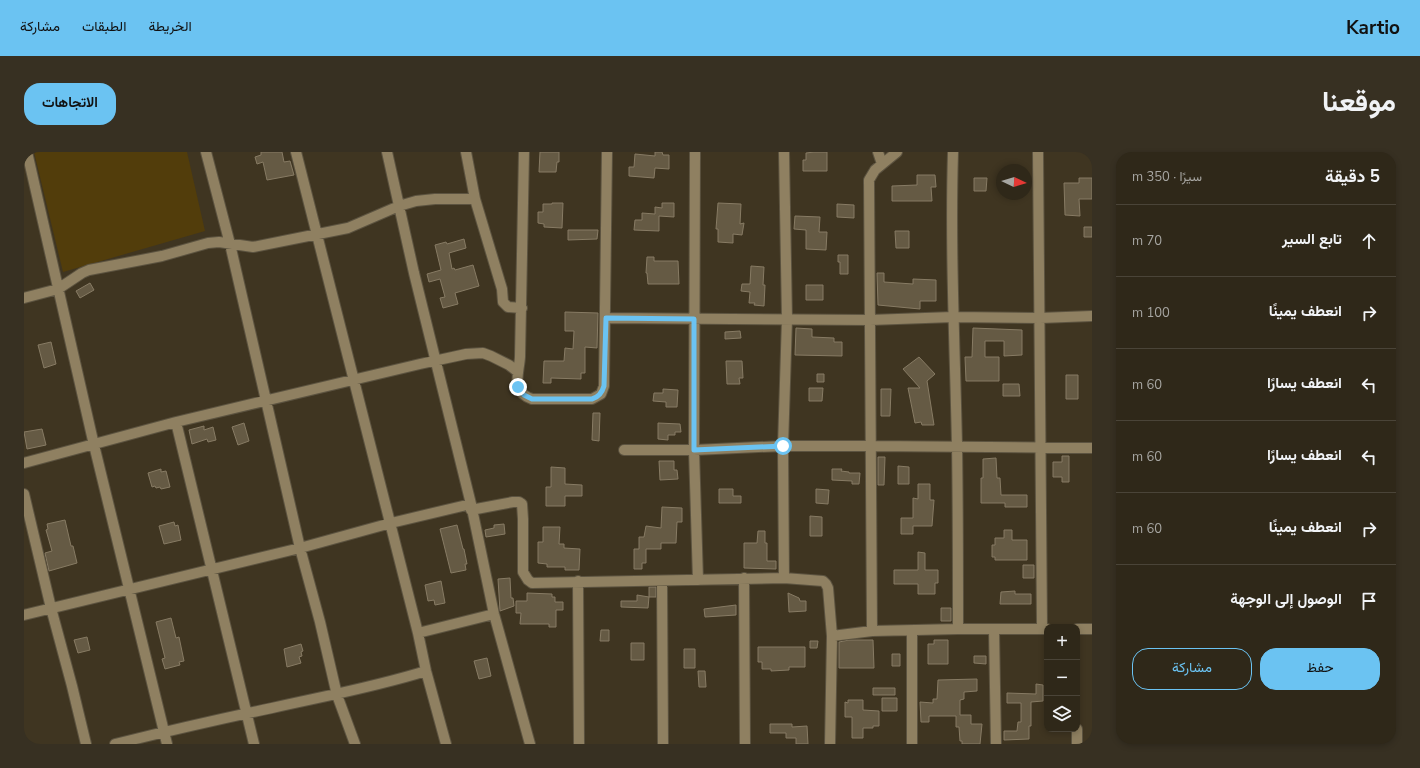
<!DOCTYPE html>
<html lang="ar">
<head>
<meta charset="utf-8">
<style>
	:root { --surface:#2f2819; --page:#373022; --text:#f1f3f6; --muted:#a7a6a2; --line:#4a4438; --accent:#6bc3f2 }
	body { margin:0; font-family:"Nunito Sans",Vazirmatn,sans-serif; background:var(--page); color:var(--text); direction:rtl }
	.controls { position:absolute; right:12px; bottom:12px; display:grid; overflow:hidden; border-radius:8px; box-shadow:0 2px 6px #0003 }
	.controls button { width:36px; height:36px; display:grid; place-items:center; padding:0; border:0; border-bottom:1px solid var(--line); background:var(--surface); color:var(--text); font:20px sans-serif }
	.compass { position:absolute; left:972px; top:12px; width:36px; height:36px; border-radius:50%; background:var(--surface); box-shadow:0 2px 6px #0003; rotate:94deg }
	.stop { position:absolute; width:12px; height:12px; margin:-9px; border:3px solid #6bc3f2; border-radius:50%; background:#fff }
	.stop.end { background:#6bc3f2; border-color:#fff; box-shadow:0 1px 4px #0008 }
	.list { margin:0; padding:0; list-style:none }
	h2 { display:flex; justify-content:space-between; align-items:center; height:52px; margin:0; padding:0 16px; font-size:17px }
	h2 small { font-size:13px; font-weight:400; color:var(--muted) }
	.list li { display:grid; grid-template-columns:26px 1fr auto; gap:12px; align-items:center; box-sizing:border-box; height:72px; padding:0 16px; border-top:1px solid var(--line) }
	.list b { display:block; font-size:15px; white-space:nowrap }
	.list em { font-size:13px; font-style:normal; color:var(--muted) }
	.actions { display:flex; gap:8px; padding:12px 16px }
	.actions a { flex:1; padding:9px 0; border:1px solid var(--accent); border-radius:16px; text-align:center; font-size:14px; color:var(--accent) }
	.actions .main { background:var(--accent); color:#111 }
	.icon { flex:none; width:22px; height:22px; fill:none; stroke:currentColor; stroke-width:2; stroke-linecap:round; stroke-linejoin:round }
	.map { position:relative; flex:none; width:1068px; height:592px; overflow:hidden; direction:ltr; border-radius:16px }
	header { display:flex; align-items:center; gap:24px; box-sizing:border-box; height:56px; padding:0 20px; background:var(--accent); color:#111 }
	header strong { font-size:19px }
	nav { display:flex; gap:22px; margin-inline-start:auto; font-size:14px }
	.intro { display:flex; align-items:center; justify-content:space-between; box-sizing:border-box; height:96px; padding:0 24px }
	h1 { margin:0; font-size:28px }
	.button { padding:10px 18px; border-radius:16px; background:var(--accent); color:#111; font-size:14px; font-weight:700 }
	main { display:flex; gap:24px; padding:0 24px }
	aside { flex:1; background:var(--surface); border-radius:16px; box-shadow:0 2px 6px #0003 }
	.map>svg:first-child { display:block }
	.green { fill:#523d0b }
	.building { fill:#655a44; stroke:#877b64 }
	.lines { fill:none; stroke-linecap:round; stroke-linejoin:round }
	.minor-casing { stroke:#5c5340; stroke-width:12 }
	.minor { stroke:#8f8061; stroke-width:10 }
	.route { stroke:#6bc3f2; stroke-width:5 }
</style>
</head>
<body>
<header>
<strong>Kartio</strong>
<nav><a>الخريطة</a><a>الطبقات</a><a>مشاركة</a></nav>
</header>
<div class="intro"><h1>موقعنا</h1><a class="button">الاتجاهات</a></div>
<main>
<aside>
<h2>5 دقيقة<small>سيرًا · 350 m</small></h2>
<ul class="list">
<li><svg class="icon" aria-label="ahead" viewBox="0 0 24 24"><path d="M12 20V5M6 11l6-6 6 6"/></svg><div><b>تابع السير</b></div><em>70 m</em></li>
<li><svg class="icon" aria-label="right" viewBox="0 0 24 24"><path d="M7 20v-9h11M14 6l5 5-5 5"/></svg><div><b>انعطف يمينًا</b></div><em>100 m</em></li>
<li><svg class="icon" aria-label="left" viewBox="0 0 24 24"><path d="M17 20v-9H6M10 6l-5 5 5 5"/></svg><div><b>انعطف يسارًا</b></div><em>60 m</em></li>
<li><svg class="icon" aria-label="left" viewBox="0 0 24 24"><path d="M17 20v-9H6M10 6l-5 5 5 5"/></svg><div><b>انعطف يسارًا</b></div><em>60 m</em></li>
<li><svg class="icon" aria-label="right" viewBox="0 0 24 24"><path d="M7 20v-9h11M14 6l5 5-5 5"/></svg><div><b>انعطف يمينًا</b></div><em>60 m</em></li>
<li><svg class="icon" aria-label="arrive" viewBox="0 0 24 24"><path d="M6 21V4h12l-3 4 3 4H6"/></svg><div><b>الوصول إلى الوجهة</b></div></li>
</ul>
<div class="actions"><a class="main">حفظ</a><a>مشاركة</a></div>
</aside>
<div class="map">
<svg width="1068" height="592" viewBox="0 0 1068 592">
	<rect width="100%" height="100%" fill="#3f3521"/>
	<path class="green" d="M10 0H163L181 79 39 120Z"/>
	<path class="building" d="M237 0H258L260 10 266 9 270 23 243 28 239 10 233 12 231 5 237 3Z
		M516 0H535V10H533L532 20H515Z
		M631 0H638L639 3H645V17L631 16 630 26 605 24V15H610L611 2 631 4Z
		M790 0H803V19H779V8H782V1Z
		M893 23H911L912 35H907L908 49H868V34L893 33Z
		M950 26H963L962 39H950Z
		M1055 26H1068V47H1055L1056 64 1041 63 1040 31H1055Z
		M528 51H539L538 76 520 75V72L514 71V60H519V52H528Z
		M638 51H650V65L635 64V79L610 78 611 68H618V61L631 62V55L638 56Z
		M694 51 717 52 716 72 720 71 718 83 709 82V91L694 90V77H692Z
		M813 52 830 53V66L813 65Z
		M771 64 796 65 795 80H803L802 98 782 97V78L770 77Z
		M1060 75H1068V85H1060Z
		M544 78H574L573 87 544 88Z
		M871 79H885V96H872Z
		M440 87 442 96 425 101 428 117 430 116 431 118 449 113 455 134 431 141 434 152 419 156 416 146 421 145 416 127 405 130 403 122 417 118 411 93 422 90 423 92Z
		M814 103H824V122H816V110H814Z
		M623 105H630V109H654L655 132H624L623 121H622Z
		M727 114 740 115 739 133H741L740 154 730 153 731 151H725L726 140 717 139 718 132H726Z
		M853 121H860V130L889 132V127L912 128V149H896V157L854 153Z
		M66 131 70 138 56 146 52 139Z
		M782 133H799V148H782Z
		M541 160 574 161 573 196 561 195V221H557V227L527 226V231H519L520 209H540L541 196 549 197 550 179H541Z
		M772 176 788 177V185L810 186V190H818V204L771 203Z
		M949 176 998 178V203L980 204V189H961V205H975V229H942L941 205H948Z
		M716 179 717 186 701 187V180Z
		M27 190 32 212 20 216 14 193Z
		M895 205 911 222 903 229 910 273H898L897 270 891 271 884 236H896L879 217Z
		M702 209H718L719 226H715L716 232H703Z
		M793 222H800V230H793Z
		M1042 223H1054V247H1042Z
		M979 232H995L996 244H979Z
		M785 236H799L798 249H785Z
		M639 237 654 238 653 255H642V250L629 249 630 241H639Z
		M857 237H867L866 264H857Z
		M569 261H576L575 289 568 288Z
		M220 271 225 289 214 293 208 275Z
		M634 271 656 272 657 280H651V283H644V288L634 287Z
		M180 274V278L189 275 192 288 184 290 183 287 168 292 165 278Z
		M18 277 22 293 3 297 0 280Z
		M1038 304H1045V330H1038V325H1029V310H1038Z
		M854 305H861L860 333H854Z
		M972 306 973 326H976L977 343H1003V355H981V351H957V326H959V307Z
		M635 309H650V318H653L654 327 636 328Z
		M874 314 885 315V332H874Z
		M527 315 541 316V332L558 333V344H541V354H522V335H527Z
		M137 317V320L142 319 146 335 137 337 136 335 132 336 131 334 128 335 124 321Z
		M808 317H818L817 319 825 320V321H836L835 332H828V329L808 328Z
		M894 332H906V348H910L908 374H889V382H877V366H889V346L894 347Z
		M695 337H709V344H717V351H695Z
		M792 337 805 338 804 352 792 351Z
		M638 355 658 356V370H653L652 391H637V397H622V411H618V417H610V397H615V385H620L622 374 637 376Z
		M786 364 798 365V384H786Z
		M41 368 47 394H49L53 411 25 419 21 401 28 399 22 378 24 377 23 372Z
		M150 370 151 374 154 373 157 388 140 392 135 374Z
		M480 372 481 382 462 385 461 378 470 376V373Z
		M433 373 439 397H440L443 412H441L442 418 427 421 416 377Z
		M519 375H536L535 392H540V396L556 397 555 418H541V415H523V412L514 411V390H519Z
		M980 378H988V388H1003V408H971V405H968V393H971V386H980Z
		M734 379H741V391H743V409H752V417L720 416V391H733Z
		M894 400 901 401V418H914V431H911V442H894V432H870V418H894Z
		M999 413H1010V426H999Z
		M486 426 487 446H489L490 454 476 459 474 427Z
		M417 429 421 451 411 453 410 448 404 449 401 433Z
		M625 435H632V445H625Z
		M991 439V442H1007V452H976L977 440Z
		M503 441 528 442V445H531V450H539V458H532V475H525V472H496L497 461H492V449H503Z
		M764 441 775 446 776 449H782V459L765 460Z
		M613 443 625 445 624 456 597 455V449H613Z
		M712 453V463L681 465 680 457Z
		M917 456H927V469H917Z
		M147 466 152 486 155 485 160 509 155 510 156 513 141 517 138 507 141 506 132 470Z
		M577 478H585V489H576Z
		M63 485 66 498 54 501 50 488Z
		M825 488H849L850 516H815V490Z
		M910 488H924V512H904V492H910Z
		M786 489H794L793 496H786Z
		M607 491H620V508H607Z
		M277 492 279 499 277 500 278 504 275 505 277 511 263 515 260 497Z
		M734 495H781V515H765V518L747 519V517H738V510H734Z
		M660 497H671V516H660Z
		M868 502H876V514H868Z
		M950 504H962V512L950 511Z
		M463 506 467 524 455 527 450 509Z
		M674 519H681L682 535H675Z
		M953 527V539L940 540V547L936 548V563H947V572H958L956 592H938V589H936L935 575H932V564H905V570H897L896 550 909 551V547H913L914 528Z
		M1012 532 1019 533V549L1007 550V574H1005V587L980 588V579H993L994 570H997V551H983V541L1012 542Z
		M849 536H871V543H849Z
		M858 546H873V559H858Z
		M824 548H839V558L855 559V574H849V576H839V586H828V565H821V550L824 551Z
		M746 572H768V575L783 574 784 592H772V586H762V581H746Z"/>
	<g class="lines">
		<defs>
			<path id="minor" d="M3 0 70 293 143 592
				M182 0 206 92 276 396 296 470 313 543 331 592
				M272 0 394 481 402 519 422 592
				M363 0 390 121 447 352 470 462 506 592
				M442 0 451 47 478 137 479 150 484 155 498 156
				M500 0 496 205C495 222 486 239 508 247H568L577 242 580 234 583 0
				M671 0 670 298 674 428
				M854 0 858 12
				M929 0C926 98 931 196 933 294 934 355 934 416 934 477
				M1014 0 1018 476
				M0 146 34 137 58 121 65 118 138 104 184 91 195 90 229 95 324 76 375 54 392 49 411 47H451
				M582 166 846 168 929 165 1016 166 1068 164
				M152 270 230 592
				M600 298H670L759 294H846L1068 296
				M0 311 152 270 396 212 442 202 459 201 467 204 485 213 494 220
				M0 342 27 456 48 534 62 592
				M447 358 489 350H495L498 352 499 367V420L504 428 508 431 760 426 799 429 802 432 804 436 808 484 806 592
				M720 426 721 592
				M760 426 759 294 763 167 760 0
				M554 429 555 592
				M638 429 639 592
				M0 463 276 396 367 371 447 352
				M970 477 972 592
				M1053 477H1068
				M848 479 845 28 851 18 873 0
				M888 479V592
				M394 481 470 462
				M808 484 848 479 934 477H1023
				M1053 577V592
				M91 592C144 579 196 567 248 556 301 544 351 535 402 519"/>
		</defs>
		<use href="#minor" class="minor-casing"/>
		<use href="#minor" class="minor"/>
	</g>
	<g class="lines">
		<path class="route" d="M494 235 500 243 508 247H568C575 245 578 241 580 234L582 166 670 167V298L759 294"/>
	</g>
</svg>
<div class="controls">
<button>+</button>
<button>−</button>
<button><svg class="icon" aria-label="layers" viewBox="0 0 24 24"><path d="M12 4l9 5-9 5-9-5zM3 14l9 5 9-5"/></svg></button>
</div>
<svg class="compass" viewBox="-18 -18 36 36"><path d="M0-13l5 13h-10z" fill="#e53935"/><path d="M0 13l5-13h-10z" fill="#a7a6a2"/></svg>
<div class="stop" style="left:759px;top:294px"></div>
<div class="stop end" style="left:494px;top:235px"></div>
</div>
</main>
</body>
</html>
